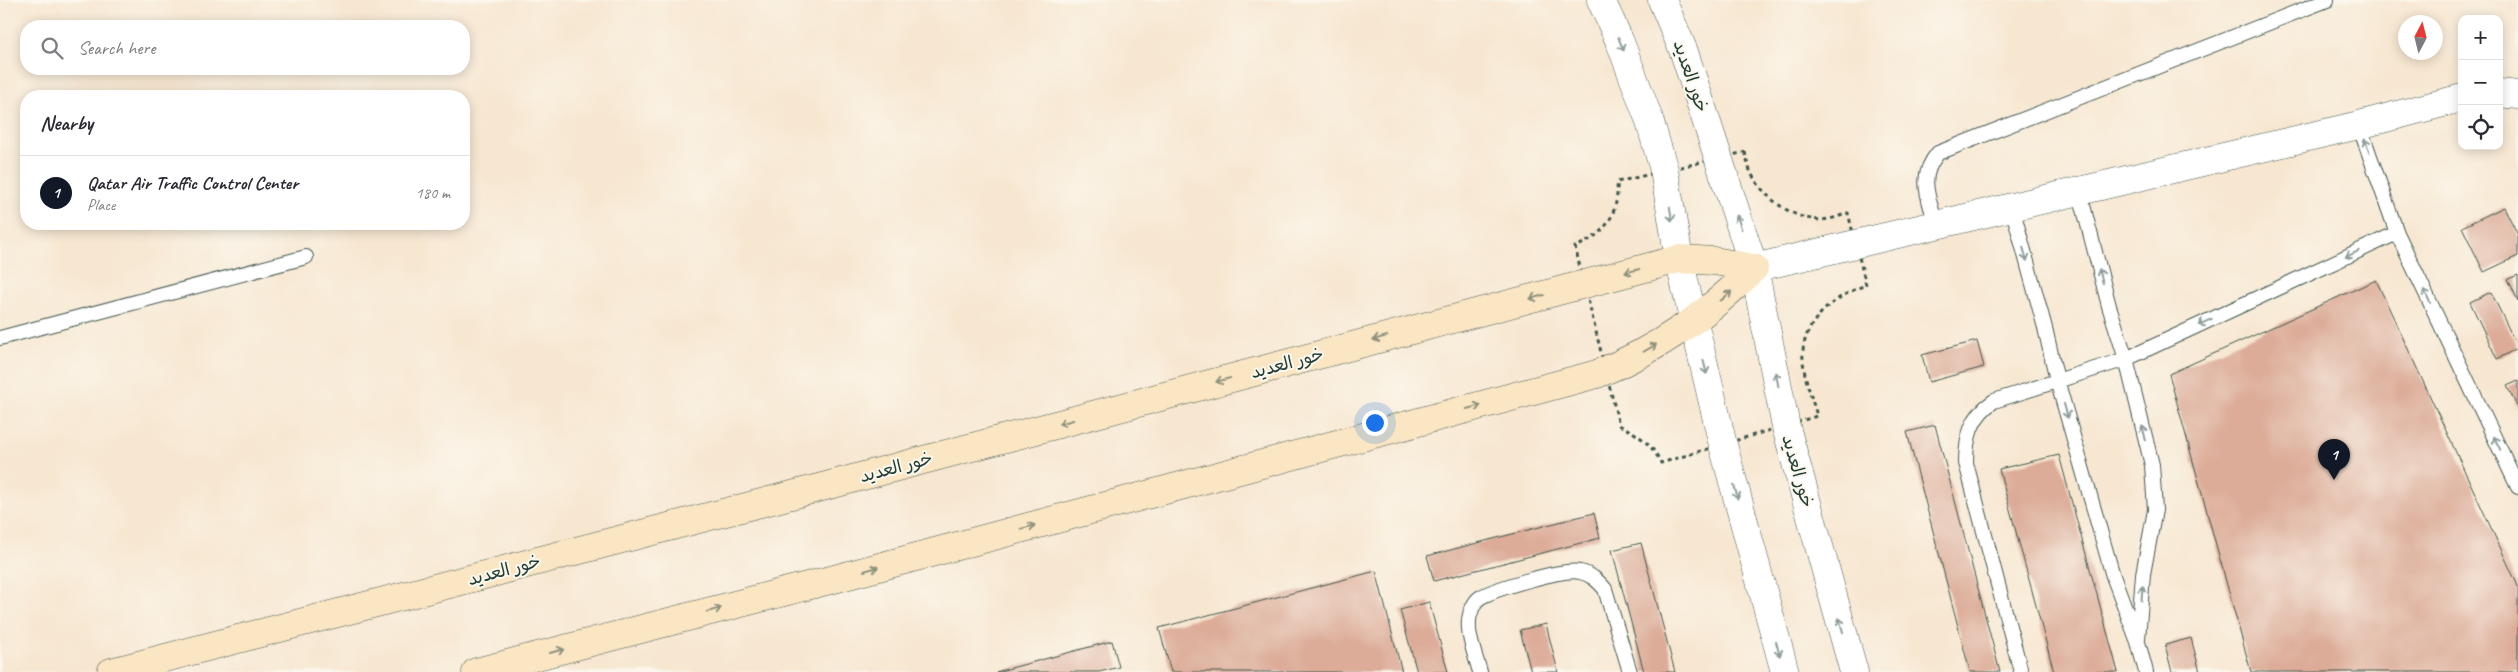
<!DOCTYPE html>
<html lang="en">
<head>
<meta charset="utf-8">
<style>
	:root { --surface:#fff; --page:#f7f7f7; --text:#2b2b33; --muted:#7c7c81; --line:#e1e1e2; --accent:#111827 }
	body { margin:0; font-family:Caveat,"Playpen Sans Arabic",sans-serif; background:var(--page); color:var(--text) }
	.controls { position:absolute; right:15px; top:15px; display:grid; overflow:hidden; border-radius:10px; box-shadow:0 2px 12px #0003 }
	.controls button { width:45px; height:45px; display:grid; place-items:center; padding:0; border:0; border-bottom:1px solid var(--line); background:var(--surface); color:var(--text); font:25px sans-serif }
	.compass { position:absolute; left:2398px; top:15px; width:45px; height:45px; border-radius:50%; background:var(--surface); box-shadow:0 2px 12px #0003; rotate:7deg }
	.you { position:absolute; left:1374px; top:422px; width:18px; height:18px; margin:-12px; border:4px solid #fff; border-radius:50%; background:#1a73e8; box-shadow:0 0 0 8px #1a73e833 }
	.badge { display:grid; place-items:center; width:32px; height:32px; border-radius:50%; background:var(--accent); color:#fff; font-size:16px; font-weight:700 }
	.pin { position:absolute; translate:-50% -41px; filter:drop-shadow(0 1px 2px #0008) }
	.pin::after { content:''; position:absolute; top:26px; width:18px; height:15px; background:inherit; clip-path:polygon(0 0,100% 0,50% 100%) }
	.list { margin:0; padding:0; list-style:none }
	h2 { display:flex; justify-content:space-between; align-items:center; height:65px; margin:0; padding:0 20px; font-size:21px }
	h2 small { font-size:16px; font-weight:400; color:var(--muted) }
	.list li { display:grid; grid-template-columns:32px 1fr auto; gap:15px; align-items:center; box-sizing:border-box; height:75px; padding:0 20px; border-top:1px solid var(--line) }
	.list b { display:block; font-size:19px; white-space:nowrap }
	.list p { margin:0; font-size:16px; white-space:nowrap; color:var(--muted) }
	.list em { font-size:16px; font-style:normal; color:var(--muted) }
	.icon { flex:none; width:28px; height:28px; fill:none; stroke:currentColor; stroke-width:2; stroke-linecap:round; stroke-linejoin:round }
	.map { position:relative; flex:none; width:2518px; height:672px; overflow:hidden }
	.search { position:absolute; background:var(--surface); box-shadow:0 2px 12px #0003; left:20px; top:20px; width:450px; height:55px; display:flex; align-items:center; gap:12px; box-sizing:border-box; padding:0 18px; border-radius:20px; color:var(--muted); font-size:19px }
	.panel { position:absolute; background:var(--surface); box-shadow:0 2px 12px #0003; left:20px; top:90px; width:450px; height:140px; border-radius:20px }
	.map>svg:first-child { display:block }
	.building { fill:#dcac98 }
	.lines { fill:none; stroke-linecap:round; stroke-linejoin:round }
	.lane-casing { stroke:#3f564c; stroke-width:16 }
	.street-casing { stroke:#3f564c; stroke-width:29 }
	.secondary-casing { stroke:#3f564c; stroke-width:29 }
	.path { stroke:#3f564c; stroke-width:3; stroke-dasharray:4 4; stroke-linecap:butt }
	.lane { stroke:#fff; stroke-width:14 }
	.street { stroke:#fff; stroke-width:28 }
	.secondary { stroke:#fbe6c4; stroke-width:28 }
	.oneway { stroke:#8f9e9a }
	.oneway2 { stroke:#8d927c }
	.labels { text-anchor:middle; stroke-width:4; stroke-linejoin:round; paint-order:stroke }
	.street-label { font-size:18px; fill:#1f3d34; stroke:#fbf7ec }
</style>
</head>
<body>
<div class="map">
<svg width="2518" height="672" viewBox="0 0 2518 672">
	<rect width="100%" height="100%" fill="#fbf7ec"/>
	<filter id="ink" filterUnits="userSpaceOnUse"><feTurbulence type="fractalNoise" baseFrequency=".02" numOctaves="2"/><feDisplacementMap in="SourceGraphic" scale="10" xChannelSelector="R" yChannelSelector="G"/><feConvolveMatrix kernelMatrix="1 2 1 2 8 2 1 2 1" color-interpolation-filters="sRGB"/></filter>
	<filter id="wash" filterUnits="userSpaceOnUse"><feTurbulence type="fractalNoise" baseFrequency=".0096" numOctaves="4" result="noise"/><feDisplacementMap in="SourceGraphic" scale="20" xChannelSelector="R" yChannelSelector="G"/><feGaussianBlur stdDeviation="1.12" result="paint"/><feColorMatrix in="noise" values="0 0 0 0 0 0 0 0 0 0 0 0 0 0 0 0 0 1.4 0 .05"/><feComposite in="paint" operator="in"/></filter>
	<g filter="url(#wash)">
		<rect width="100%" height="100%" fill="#f7e7d1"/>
		<g id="blocks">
			<path class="building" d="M2504 207 2518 235V256L2484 272 2462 227Z
				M2518 275V301L2508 279Z
				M2376 280 2518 586V672H2251L2169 374Z
				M2491 292 2518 348 2497 359 2470 302Z
				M1977 341 1984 367 1929 382 1922 355Z
				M2518 381V408L2507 386Z
				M1935 425 2000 672H1970L1907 432Z
				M2059 455 2118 672H2054L1999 469Z
				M1594 513 1600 538 1434 581 1427 556Z
				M1641 543 1675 672H1644L1612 550Z
				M1376 571 1402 672H1171L1159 628Z
				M1429 602 1448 672H1417L1400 610Z
				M1546 624 1558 672H1531L1520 630Z
				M2191 638 2200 672H2172L2165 645Z
				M1112 641 1119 667 1099 672H996Z"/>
		</g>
	</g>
	<g filter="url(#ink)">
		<use href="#blocks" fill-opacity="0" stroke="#3f564c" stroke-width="1"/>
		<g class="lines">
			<defs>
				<path id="lane" d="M2359 125 2397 233 2518 487
					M2079 190 2109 306 2126 359 2152 465 2155 510 2143 574 2138 639
					M2012 207 2045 328 2057 380 2113 576 2138 642 2146 672
					M1936 225C1929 197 1917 178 1938 153L2327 0
					M0 338 306 257
					M1480 672C1475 654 1463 627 1472 609 1474 604 1477 599 1481 597 1497 588 1564 568 1580 572 1591 574 1598 581 1605 589L1630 672
					M2021 672 1966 463C1966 437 1971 416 1994 401L2126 359 2397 233"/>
				<path id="street" d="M1601 0 1620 42 1649 119 1664 170 1679 259 1723 445 1785 672
					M1662 0 1684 52 1754 268 1786 427 1854 672
					M2499 93 2518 95
					M1754 268 2359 125 2462 98"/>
				<path id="secondary" d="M111 672 807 491 1679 259 1714 261 1754 268
					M476 672 834 579 1597 374C1656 350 1710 313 1754 268"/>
			</defs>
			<use href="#lane" class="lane-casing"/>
			<use href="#street" class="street-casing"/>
			<use href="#secondary" class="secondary-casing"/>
			<path class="path" d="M1745 152C1747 161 1749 171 1754 178 1768 202 1800 224 1829 219 1836 218 1842 215 1848 213L1866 285C1835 296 1800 322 1803 360 1804 378 1812 398 1817 416L1661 463C1652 444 1638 434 1619 425L1575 247C1605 235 1619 215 1617 182Z"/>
			<use href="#lane" class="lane"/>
			<use href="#street" class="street"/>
			<use href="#secondary" class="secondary"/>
		</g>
		<defs><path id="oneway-shaft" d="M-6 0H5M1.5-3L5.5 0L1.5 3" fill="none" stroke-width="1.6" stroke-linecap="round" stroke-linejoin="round" transform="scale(1.25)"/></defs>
		<g class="oneway">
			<use href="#oneway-shaft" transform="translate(1621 44) rotate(68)"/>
			<use href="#oneway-shaft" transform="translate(2367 146) rotate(-110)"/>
			<use href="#oneway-shaft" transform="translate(1671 214) rotate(80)"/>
			<use href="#oneway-shaft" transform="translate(1739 222) rotate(-109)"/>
			<use href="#oneway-shaft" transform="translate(2025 254) rotate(74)"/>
			<use href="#oneway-shaft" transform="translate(2352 254) rotate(155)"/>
			<use href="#oneway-shaft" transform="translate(2101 276) rotate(-105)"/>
			<use href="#oneway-shaft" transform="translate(2427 296) rotate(-116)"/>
			<use href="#oneway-shaft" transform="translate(2205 322) rotate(155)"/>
			<use href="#oneway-shaft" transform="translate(1705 367) rotate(77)"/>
			<use href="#oneway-shaft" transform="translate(1777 379) rotate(-101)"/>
			<use href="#oneway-shaft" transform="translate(2066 411) rotate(74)"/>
			<use href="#oneway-shaft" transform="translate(2144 433) rotate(-104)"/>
			<use href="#oneway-shaft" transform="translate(2497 443) rotate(-116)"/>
			<use href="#oneway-shaft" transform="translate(1736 492) rotate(75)"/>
			<use href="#oneway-shaft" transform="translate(2142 593) rotate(-86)"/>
			<use href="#oneway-shaft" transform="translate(1841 625) rotate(-106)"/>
			<use href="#oneway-shaft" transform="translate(1778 649) rotate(75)"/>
		</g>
		<g class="oneway2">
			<use href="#oneway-shaft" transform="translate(1632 271) rotate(165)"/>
			<use href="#oneway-shaft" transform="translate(1726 296) rotate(-41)"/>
			<use href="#oneway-shaft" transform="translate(1537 297) rotate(165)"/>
			<use href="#oneway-shaft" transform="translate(1380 338) rotate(165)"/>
			<use href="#oneway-shaft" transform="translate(1650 348) rotate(-30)"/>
			<use href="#oneway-shaft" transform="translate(1223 380) rotate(165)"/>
			<use href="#oneway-shaft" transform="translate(1474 407) rotate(-15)"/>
			<use href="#oneway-shaft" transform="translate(1066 422) rotate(165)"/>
			<use href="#oneway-shaft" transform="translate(1028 527) rotate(-15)"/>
			<use href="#oneway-shaft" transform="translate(871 569) rotate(-15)"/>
			<use href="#oneway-shaft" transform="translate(714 610) rotate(-15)"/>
			<use href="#oneway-shaft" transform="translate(557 651) rotate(-15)"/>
		</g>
	</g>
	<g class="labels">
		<g class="street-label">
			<text transform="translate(1691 76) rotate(71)" y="6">خور العديد</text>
			<text transform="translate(1287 363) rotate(-15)" y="6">خور العديد</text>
			<text transform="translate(896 467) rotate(-15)" y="6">خور العديد</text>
			<text transform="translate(1798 471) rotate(74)" y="6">خور العديد</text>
			<text transform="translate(504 570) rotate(-15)" y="6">خور العديد</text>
		</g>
	</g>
</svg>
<div class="controls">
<button>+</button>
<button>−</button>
<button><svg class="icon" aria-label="locate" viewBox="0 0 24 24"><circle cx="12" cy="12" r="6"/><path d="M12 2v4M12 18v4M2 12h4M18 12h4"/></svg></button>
</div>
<svg class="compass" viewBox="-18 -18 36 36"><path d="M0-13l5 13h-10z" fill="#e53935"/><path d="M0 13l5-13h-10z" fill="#7c7c81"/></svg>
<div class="you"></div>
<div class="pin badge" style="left:2334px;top:480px">1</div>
<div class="search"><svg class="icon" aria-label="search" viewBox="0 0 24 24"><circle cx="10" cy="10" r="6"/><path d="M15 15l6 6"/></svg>Search here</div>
<section class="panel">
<h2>Nearby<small></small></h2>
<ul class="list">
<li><span class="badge">1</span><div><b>Qatar Air Traffic Control Center</b><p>Place</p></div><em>180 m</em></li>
</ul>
</section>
</div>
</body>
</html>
